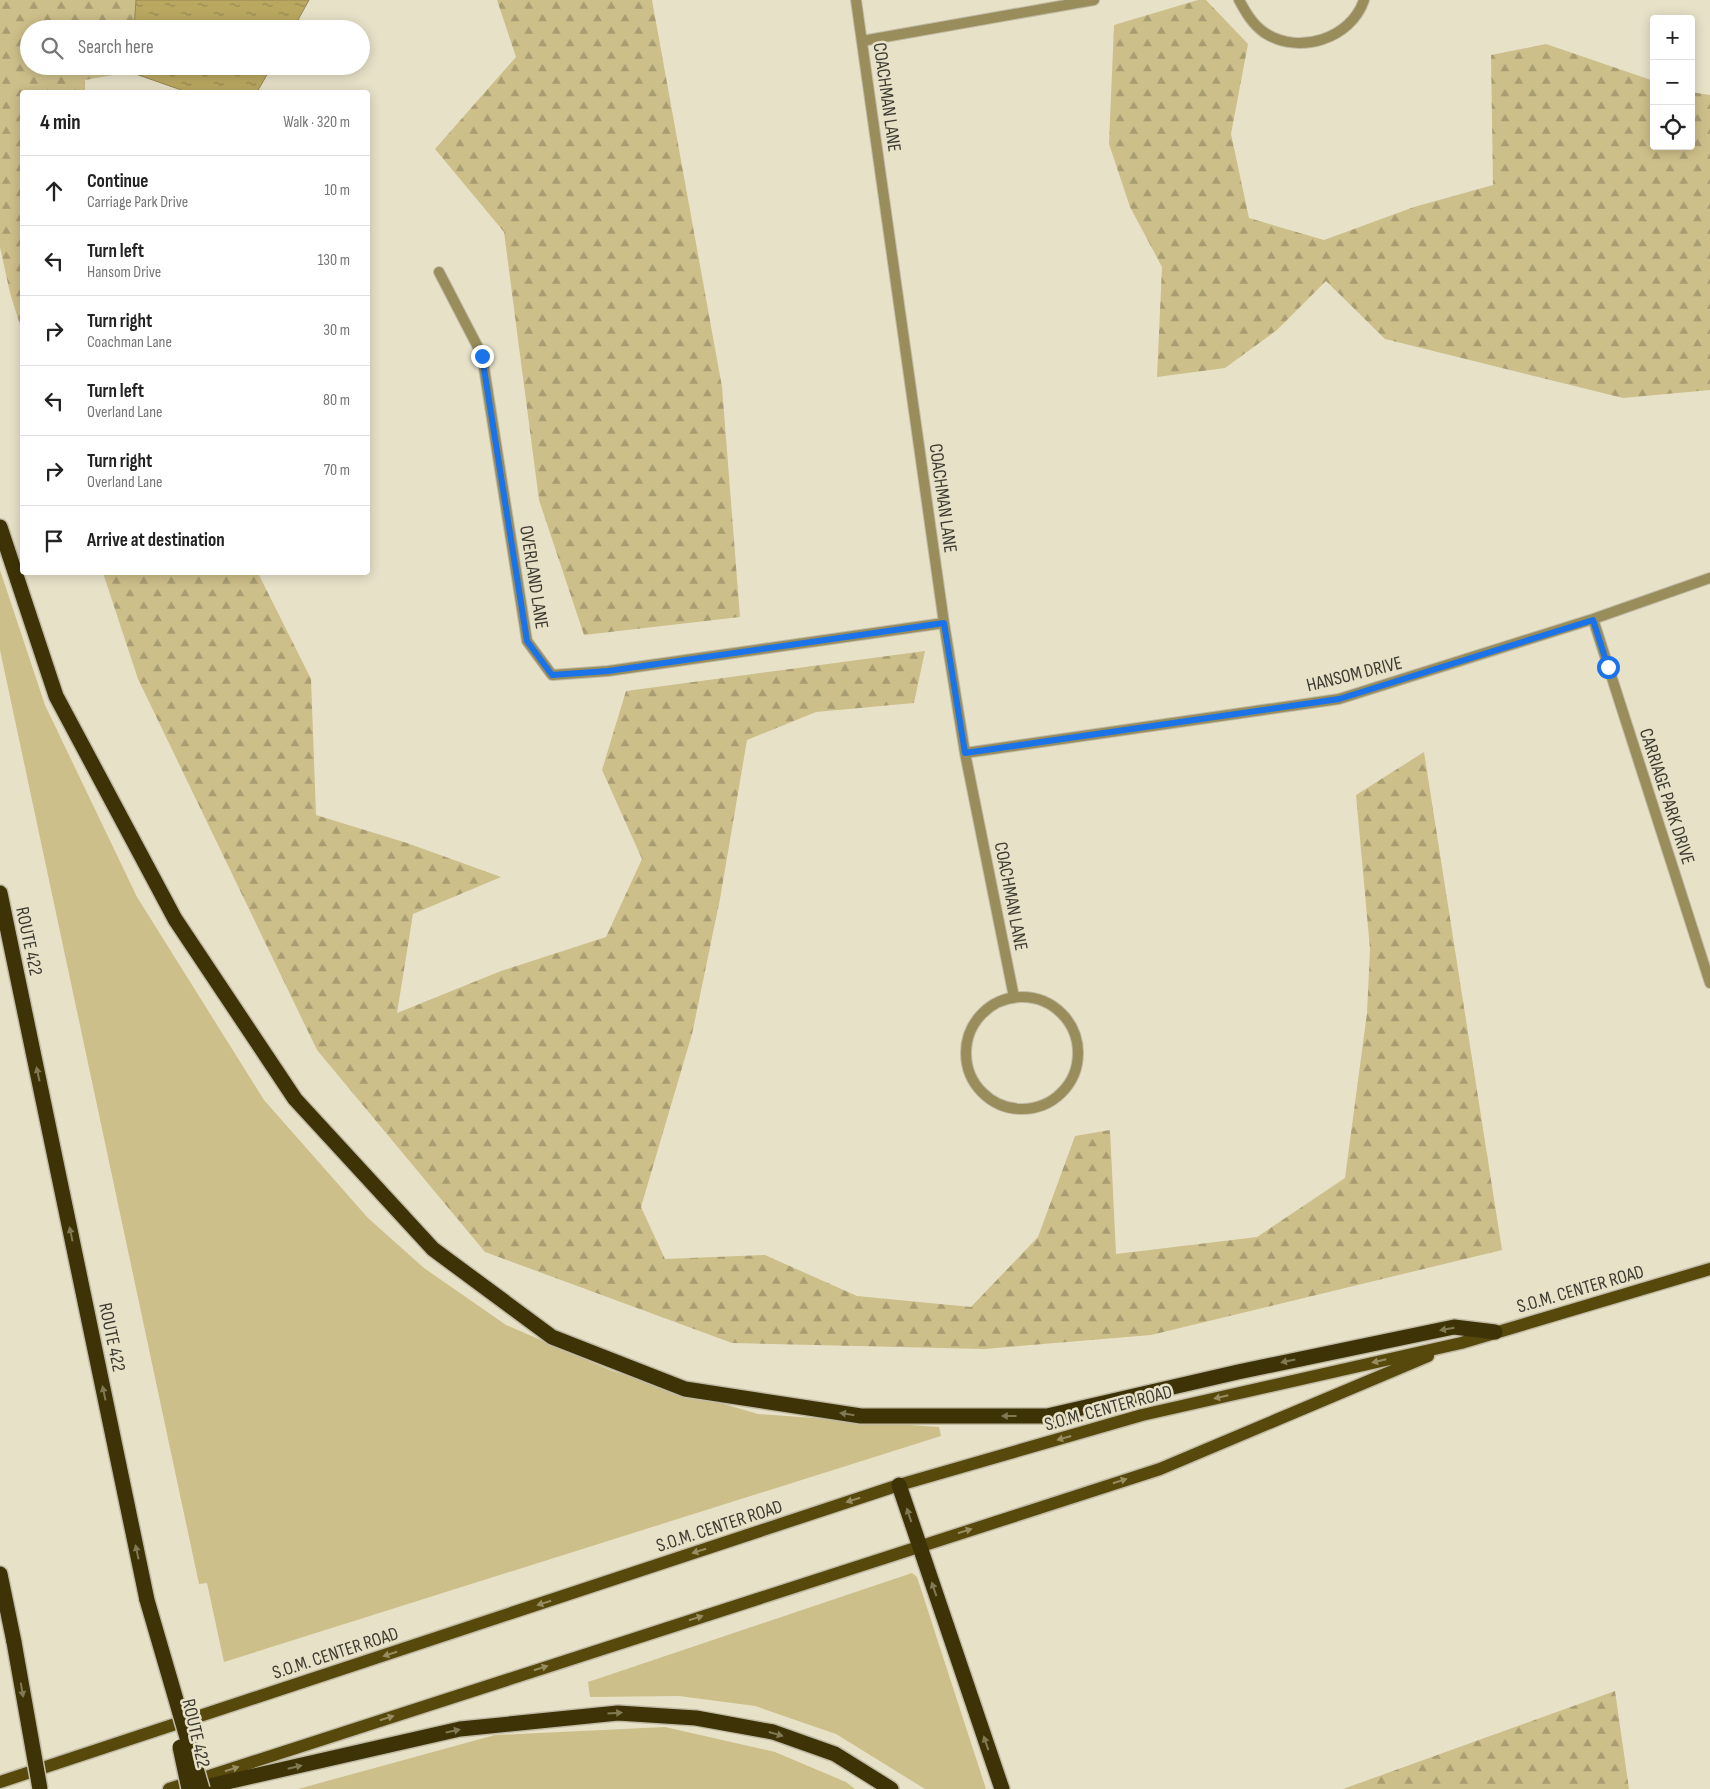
<!DOCTYPE html>
<html lang="en">
<head>
<meta charset="utf-8">
<style>
	:root { --surface:#fff; --page:#f2f2f2; --text:#222; --muted:#767676; --line:#e0e0e0 }
	body { margin:0; font-family:"Sofia Sans Condensed",sans-serif; background:var(--page); color:var(--text) }
	.controls { position:absolute; right:15px; top:15px; display:grid; overflow:hidden; border-radius:5px; box-shadow:0 2px 12px #0003 }
	.controls button { width:45px; height:45px; display:grid; place-items:center; padding:0; border:0; border-bottom:1px solid var(--line); background:var(--surface); color:var(--text); font:25px sans-serif }
	.stop { position:absolute; width:15px; height:15px; margin:-11px; border:4px solid #1a73e8; border-radius:50%; background:#fff }
	.stop.end { background:#1a73e8; border-color:#fff; box-shadow:0 1px 5px #0008 }
	.list { margin:0; padding:0; list-style:none }
	h2 { display:flex; justify-content:space-between; align-items:center; height:65px; margin:0; padding:0 20px; font-size:21px }
	h2 small { font-size:16px; font-weight:400; color:var(--muted) }
	.list li { display:grid; grid-template-columns:32px 1fr auto; gap:15px; align-items:center; box-sizing:border-box; height:70px; padding:0 20px; border-top:1px solid var(--line) }
	.list b { display:block; font-size:19px; white-space:nowrap }
	.list p { margin:0; font-size:16px; white-space:nowrap; color:var(--muted) }
	.list em { font-size:16px; font-style:normal; color:var(--muted) }
	.icon { flex:none; width:28px; height:28px; fill:none; stroke:currentColor; stroke-width:2; stroke-linecap:round; stroke-linejoin:round }
	.map { position:relative; flex:none; width:1710px; height:1789px; overflow:hidden }
	.search { position:absolute; background:var(--surface); box-shadow:0 2px 12px #0003; left:20px; top:20px; width:350px; height:55px; display:flex; align-items:center; gap:12px; box-sizing:border-box; padding:0 18px; border-radius:28px; color:var(--muted); font-size:19px }
	.panel { position:absolute; background:var(--surface); box-shadow:0 2px 12px #0003; left:20px; top:90px; width:350px; height:485px; border-radius:5px }
	.map>svg:first-child { display:block }
	.green { fill:#cdbf8a }
	.forest { fill:url(#forest-firs) }
	.water { fill:url(#water-ripples); stroke:#948753 }
	.lines { fill:none; stroke-linecap:round; stroke-linejoin:round }
	.street-casing { stroke:#c2bca7; stroke-width:12 }
	.primary-casing { stroke:#c2bca7; stroke-width:15 }
	.highway-casing { stroke:#c2bca7; stroke-width:18 }
	.street { stroke:#9a8d5c; stroke-width:10 }
	.primary { stroke:#57490b; stroke-width:12 }
	.highway { stroke:#3d3306; stroke-width:15 }
	.highway-bridge-casing { stroke:#c2bca7; stroke-width:18; stroke-linecap:butt }
	.highway-bridge { stroke:#3d3306; stroke-width:15 }
	.oneway { fill:#817954 }
	.oneway2 { fill:#988d60 }
	.route { stroke:#1a73e8; stroke-width:6 }
	.labels { text-anchor:middle; stroke-width:5; stroke-linejoin:round; paint-order:stroke }
	.street-label { font-size:19px; fill:#3d3b31; stroke:#e7e1c8 }
</style>
</head>
<body>
<div class="map">
<svg width="1710" height="1789" viewBox="0 0 1710 1789">
	<defs>
		<pattern id="forest-firs" width="22" height="20" patternUnits="userSpaceOnUse" patternTransform="scale(1.25)"><rect width="22" height="20" fill="#cdbf8a"/><path d="M5 1l3.5 6h-7zM16 11l3.5 6h-7z" fill="#a89c71"/></pattern>
		<pattern id="water-ripples" width="26" height="14" patternUnits="userSpaceOnUse" patternTransform="scale(1.25)"><rect width="26" height="14" fill="#baa861"/><path d="M2 4q2-2 4 0t4 0M15 11q2-2 4 0t4 0" fill="none" stroke="#988a51"/></pattern>
	</defs>
	<rect width="100%" height="100%" fill="#e7e1c8"/>
	<path class="green" d="M0 570 45 705 137 897 264 1100 368 1218 424 1268 506 1325 612 1371 758 1414 939 1427 941 1436 224 1662 207 1583 199 1584 0 650Z
		M912 1573 917 1577 986 1789H925L836 1734 755 1706 679 1696 590 1697 588 1682Z
		M665 1727 775 1752 846 1782 855 1789H298L495 1735Z"/>
	<path class="forest" d="M0 0H136L134 29H29V66H131L130 72 85 80V92H22V331L10 293 0 247Z
		M497 0H652L722 387 740 617 584 635 539 500 504 232 435 149 516 57Z
		M1198 0H1206L1248 44 1231 134 1249 218 1324 240 1414 207 1493 185 1491 55 1546 44 1654 81V146H1691V92L1710 95V390L1623 398 1385 339 1326 281 1277 330 1225 368 1157 377 1162 267 1130 207 1109 144 1114 25Z
		M103 573H258L311 679 316 815 407 843 501 877 413 914 397 1013 501 971 606 937 642 859 602 770 626 691 925 651 914 703 816 712 747 740 720 899 692 1034 641 1207 665 1259 765 1255 857 1296 971 1307 1038 1237 1075 1136 1110 1130 1116 1254 1257 1237 1345 1178 1367 1013 1370 949 1356 795 1424 752 1502 1250 1151 1335 984 1349 732 1343 485 1252 317 1050 138 679Z
		M1615 1691 1629 1789H1343Z"/>
	<path class="water" d="M136 0H309L293 29H134Z
		M131 66H272L257 92H187L130 72Z"/>
	<g class="lines">
		<defs>
			<path id="street" d="M856 0 944 623 965 753 1014 997
				M1239 0C1246 13 1253 25 1265 33 1299 55 1351 39 1364 0
				M862 41 1094 0
				M439 272 482 355 527 641 552 675 608 671 944 623
				M1593 619 1710 983
				M965 753 1339 699 1593 619 1710 578
				M966 1053a56 56 0 1 1 112 0a56 56 0 1 1-112 0Z"/>
			<path id="primary" d="M0 1782 899 1485 1142 1415 1461 1343 1710 1269
				M169 1789 1160 1469 1428 1356"/>
			<path id="highway" d="M0 527 56 696 175 919 295 1099 433 1249 552 1337 685 1389 861 1416H1047L1238 1372 1454 1327 1495 1332
				M0 893 147 1600
				M899 1485 1002 1789
				M0 1574 14 1642
				M196 1789 460 1729 618 1713 696 1718 773 1732 835 1754 891 1789"/>
		</defs>
		<use href="#street" class="street-casing"/>
		<use href="#primary" class="primary-casing"/>
		<use href="#highway" class="highway-casing"/>
		<use href="#street" class="street"/>
		<use href="#primary" class="primary"/>
		<use href="#highway" class="highway"/>
		<defs>
			<path id="highway-bridge" d="M147 1600 202 1789
				M14 1642 40 1789
				M180 1747 189 1789"/>
		</defs>
		<use href="#highway-bridge" class="highway-bridge-casing"/>
		<use href="#highway-bridge" class="highway-bridge"/>
	</g>
	<defs><path id="oneway-solid" d="M-6-.8H1V-3.2L6.5 0L1 3.2V.8H-6Z" transform="scale(1.25)"/></defs>
	<g class="oneway">
		<use href="#oneway-solid" transform="translate(38 1074) rotate(-102)"/>
		<use href="#oneway-solid" transform="translate(71 1234) rotate(-102)"/>
		<use href="#oneway-solid" transform="translate(1447 1329) rotate(170)"/>
		<use href="#oneway-solid" transform="translate(1288 1361) rotate(168)"/>
		<use href="#oneway-solid" transform="translate(104 1393) rotate(-102)"/>
		<use href="#oneway-solid" transform="translate(847 1414) rotate(-171)"/>
		<use href="#oneway-solid" transform="translate(1009 1416) rotate(180)"/>
		<use href="#oneway-solid" transform="translate(909 1515) rotate(-108)"/>
		<use href="#oneway-solid" transform="translate(137 1552) rotate(-102)"/>
		<use href="#oneway-solid" transform="translate(934 1589) rotate(-109)"/>
		<use href="#oneway-solid" transform="translate(22 1690) rotate(80)"/>
		<use href="#oneway-solid" transform="translate(615 1713) rotate(-3)"/>
		<use href="#oneway-solid" transform="translate(453 1731) rotate(-12)"/>
		<use href="#oneway-solid" transform="translate(776 1734) rotate(16)"/>
		<use href="#oneway-solid" transform="translate(986 1743) rotate(-109)"/>
		<use href="#oneway-solid" transform="translate(295 1767) rotate(-13)"/>
	</g>
	<g class="oneway2">
		<use href="#oneway-solid" transform="translate(1379 1361) rotate(167)"/>
		<use href="#oneway-solid" transform="translate(1221 1397) rotate(167)"/>
		<use href="#oneway-solid" transform="translate(1064 1438) rotate(164)"/>
		<use href="#oneway-solid" transform="translate(1120 1481) rotate(-18)"/>
		<use href="#oneway-solid" transform="translate(853 1500) rotate(162)"/>
		<use href="#oneway-solid" transform="translate(965 1531) rotate(-18)"/>
		<use href="#oneway-solid" transform="translate(699 1551) rotate(162)"/>
		<use href="#oneway-solid" transform="translate(544 1603) rotate(162)"/>
		<use href="#oneway-solid" transform="translate(696 1618) rotate(-18)"/>
		<use href="#oneway-solid" transform="translate(390 1654) rotate(162)"/>
		<use href="#oneway-solid" transform="translate(541 1668) rotate(-18)"/>
		<use href="#oneway-solid" transform="translate(387 1718) rotate(-18)"/>
		<use href="#oneway-solid" transform="translate(232 1769) rotate(-18)"/>
	</g>
	<g class="lines">
		<path class="route" d="M482 356 527 641 552 675 608 671 944 623 965 753 1339 699 1593 620 1608 667"/>
	</g>
	<g class="labels">
		<g class="street-label">
			<text transform="translate(888 97) rotate(82)" y="7">COACHMAN LANE</text>
			<text transform="translate(944 498) rotate(82)" y="7">COACHMAN LANE</text>
			<text transform="translate(535 577) rotate(81)" y="7">OVERLAND LANE</text>
			<text transform="translate(1354 673) rotate(-14)" y="7">HANSOM DRIVE</text>
			<text transform="translate(1668 796) rotate(72)" y="7">CARRIAGE PARK DRIVE</text>
			<text transform="translate(1012 896) rotate(79)" y="7">COACHMAN LANE</text>
			<text transform="translate(30 941) rotate(78)" y="7">ROUTE 422</text>
			<text transform="translate(1580 1288) rotate(-16)" y="7">S.O.M. CENTER ROAD</text>
			<text transform="translate(113 1337) rotate(78)" y="7">ROUTE 422</text>
			<text transform="translate(1108 1407) rotate(-15)" y="7">S.O.M. CENTER ROAD</text>
			<text transform="translate(719 1525) rotate(-18)" y="7">S.O.M. CENTER ROAD</text>
			<text transform="translate(335 1652) rotate(-18)" y="7">S.O.M. CENTER ROAD</text>
			<text transform="translate(197 1733) rotate(77)" y="7">ROUTE 422</text>
		</g>
	</g>
</svg>
<div class="controls">
<button>+</button>
<button>−</button>
<button><svg class="icon" aria-label="locate" viewBox="0 0 24 24"><circle cx="12" cy="12" r="6"/><path d="M12 2v4M12 18v4M2 12h4M18 12h4"/></svg></button>
</div>
<div class="stop" style="left:1608px;top:667px"></div>
<div class="stop end" style="left:482px;top:356px"></div>
<div class="search"><svg class="icon" aria-label="search" viewBox="0 0 24 24"><circle cx="10" cy="10" r="6"/><path d="M15 15l6 6"/></svg>Search here</div>
<section class="panel">
<h2>4 min<small>Walk · 320 m</small></h2>
<ul class="list">
<li><svg class="icon" aria-label="ahead" viewBox="0 0 24 24"><path d="M12 20V5M6 11l6-6 6 6"/></svg><div><b>Continue</b><p>Carriage Park Drive</p></div><em>10 m</em></li>
<li><svg class="icon" aria-label="left" viewBox="0 0 24 24"><path d="M17 20v-9H6M10 6l-5 5 5 5"/></svg><div><b>Turn left</b><p>Hansom Drive</p></div><em>130 m</em></li>
<li><svg class="icon" aria-label="right" viewBox="0 0 24 24"><path d="M7 20v-9h11M14 6l5 5-5 5"/></svg><div><b>Turn right</b><p>Coachman Lane</p></div><em>30 m</em></li>
<li><svg class="icon" aria-label="left" viewBox="0 0 24 24"><path d="M17 20v-9H6M10 6l-5 5 5 5"/></svg><div><b>Turn left</b><p>Overland Lane</p></div><em>80 m</em></li>
<li><svg class="icon" aria-label="right" viewBox="0 0 24 24"><path d="M7 20v-9h11M14 6l5 5-5 5"/></svg><div><b>Turn right</b><p>Overland Lane</p></div><em>70 m</em></li>
<li><svg class="icon" aria-label="arrive" viewBox="0 0 24 24"><path d="M6 21V4h12l-3 4 3 4H6"/></svg><div><b>Arrive at destination</b></div></li>
</ul>
</section>
</div>
</body>
</html>
